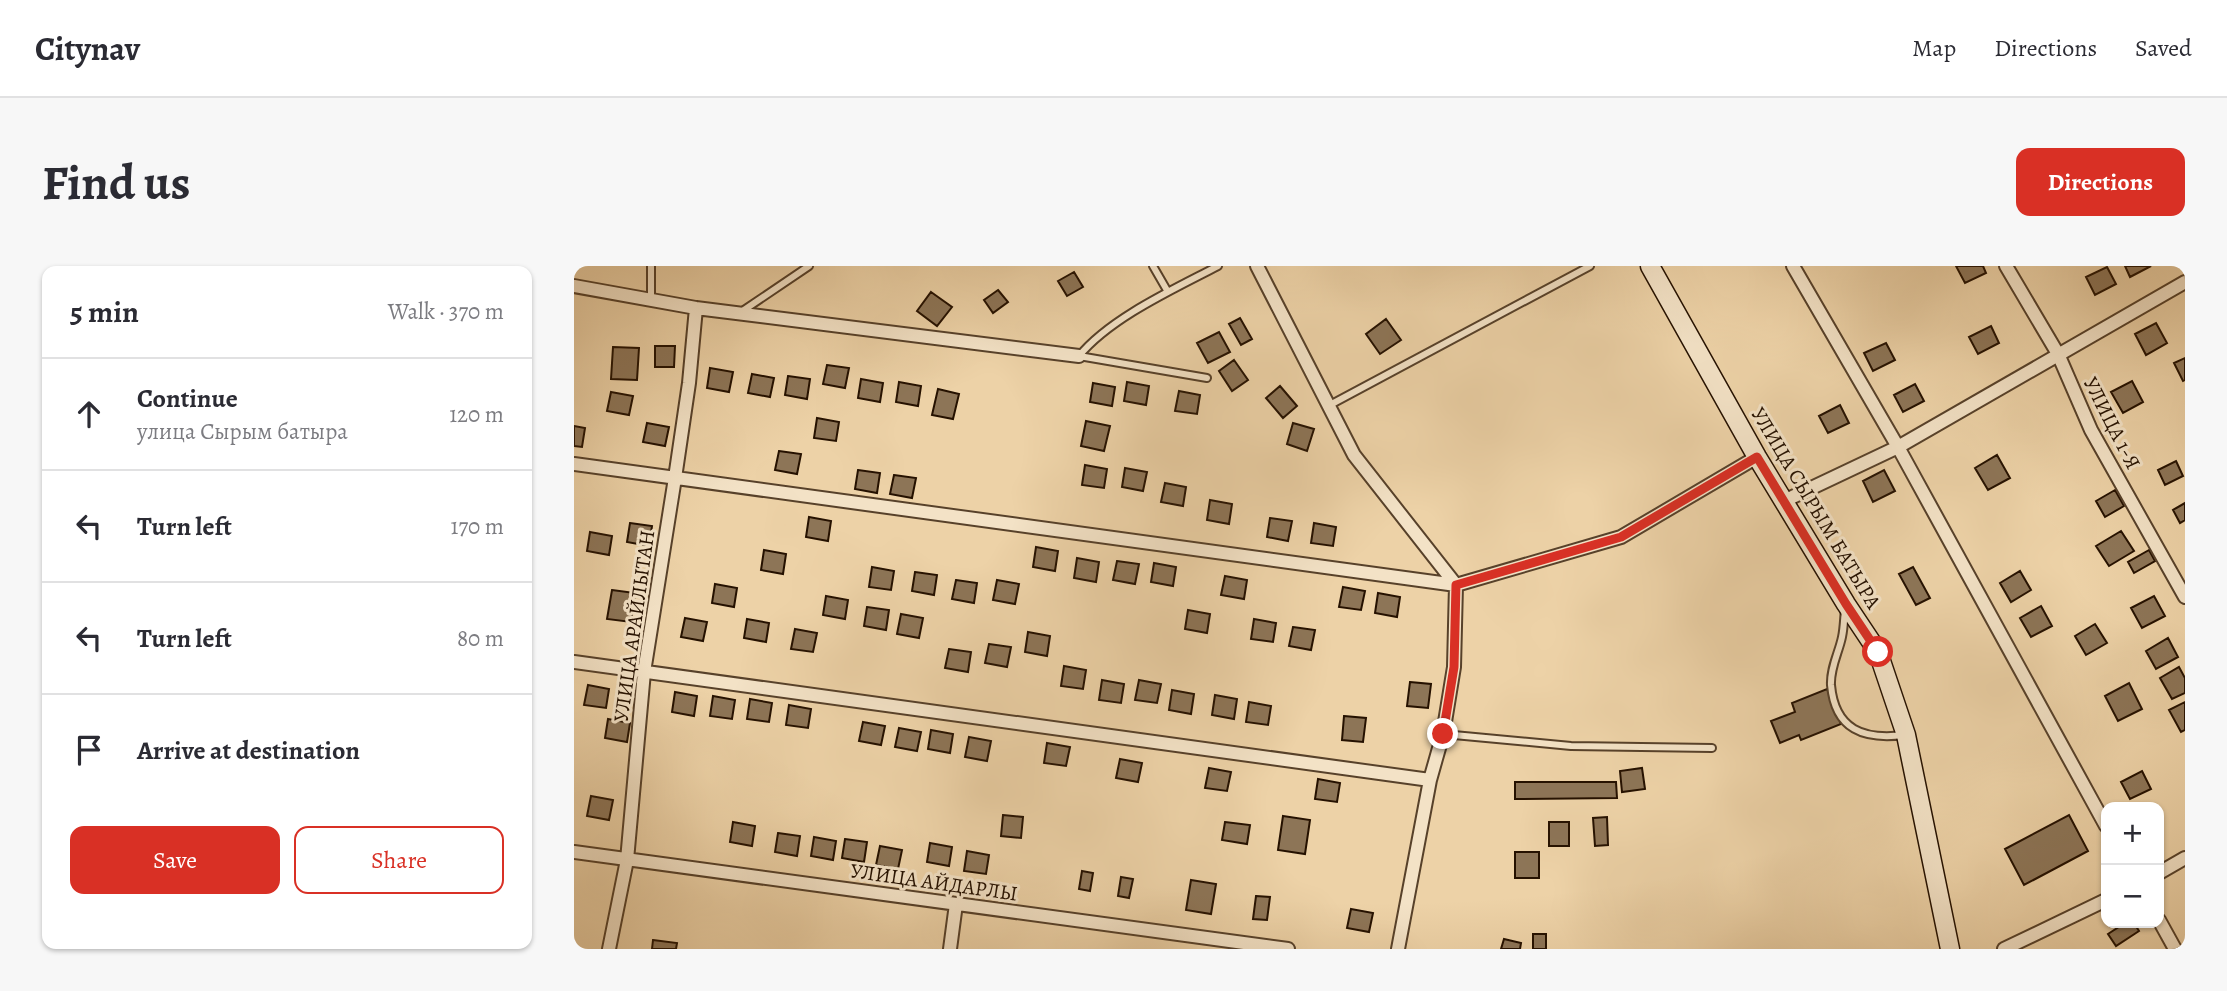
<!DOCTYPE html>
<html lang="en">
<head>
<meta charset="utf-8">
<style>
	:root { --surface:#fff; --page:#f7f7f7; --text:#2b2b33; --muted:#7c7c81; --line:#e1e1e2; --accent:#d93025 }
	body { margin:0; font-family:Alegreya,serif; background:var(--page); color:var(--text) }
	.controls { position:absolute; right:21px; bottom:21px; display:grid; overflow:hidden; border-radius:14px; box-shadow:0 2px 5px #0004 }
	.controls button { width:63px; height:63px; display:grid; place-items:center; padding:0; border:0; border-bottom:2px solid var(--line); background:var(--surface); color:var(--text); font:35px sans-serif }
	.stop { position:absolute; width:21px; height:21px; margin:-16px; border:5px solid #d93025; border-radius:50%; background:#fff }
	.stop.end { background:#d93025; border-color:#fff; box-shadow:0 2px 7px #0008 }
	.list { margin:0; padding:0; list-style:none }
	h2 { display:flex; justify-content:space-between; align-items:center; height:91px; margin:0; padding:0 28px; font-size:30px }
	h2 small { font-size:23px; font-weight:400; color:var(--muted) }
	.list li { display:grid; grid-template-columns:46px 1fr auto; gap:21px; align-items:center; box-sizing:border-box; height:112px; padding:0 28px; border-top:2px solid var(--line) }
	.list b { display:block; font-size:26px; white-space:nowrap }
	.list p { margin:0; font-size:23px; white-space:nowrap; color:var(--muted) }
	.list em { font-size:23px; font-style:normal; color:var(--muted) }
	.actions { display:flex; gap:14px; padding:21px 28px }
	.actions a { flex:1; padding:16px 0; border:2px solid var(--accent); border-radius:14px; text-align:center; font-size:24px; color:var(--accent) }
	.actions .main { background:var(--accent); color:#fff }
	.icon { flex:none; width:38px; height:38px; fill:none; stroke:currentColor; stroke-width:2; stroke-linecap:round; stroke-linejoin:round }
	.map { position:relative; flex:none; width:1611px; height:683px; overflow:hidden; border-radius:14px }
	header { display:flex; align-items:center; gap:42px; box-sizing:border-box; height:98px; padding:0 35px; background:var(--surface); border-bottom:2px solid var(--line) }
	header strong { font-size:33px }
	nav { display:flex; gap:38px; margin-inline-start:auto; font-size:24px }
	.intro { display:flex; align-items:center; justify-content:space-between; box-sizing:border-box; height:168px; padding:0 42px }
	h1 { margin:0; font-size:49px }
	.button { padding:18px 32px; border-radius:14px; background:var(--accent); color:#fff; font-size:24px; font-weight:700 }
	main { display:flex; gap:42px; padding:0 42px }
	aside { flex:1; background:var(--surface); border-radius:14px; box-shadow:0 2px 5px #0004 }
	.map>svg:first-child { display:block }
	.building { fill:#8d7557; stroke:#251100; stroke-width:2 }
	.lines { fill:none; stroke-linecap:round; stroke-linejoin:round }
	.lane-casing { stroke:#57412a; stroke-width:10 }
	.street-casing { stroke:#57412a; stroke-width:16 }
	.secondary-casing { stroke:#251100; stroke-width:21 }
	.lane { stroke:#f3e2c6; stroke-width:6 }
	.street { stroke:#f3e2c6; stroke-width:12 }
	.secondary { stroke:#f3e2c6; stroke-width:18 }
	.route { stroke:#d93025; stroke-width:9 }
	.labels { text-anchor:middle; stroke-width:6; stroke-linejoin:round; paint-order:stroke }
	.street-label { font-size:21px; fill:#251100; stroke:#f3e2c6 }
</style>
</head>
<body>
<header>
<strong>Citynav</strong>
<nav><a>Map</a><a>Directions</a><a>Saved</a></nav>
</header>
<div class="intro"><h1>Find us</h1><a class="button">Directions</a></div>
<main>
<aside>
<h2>5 min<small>Walk · 370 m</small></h2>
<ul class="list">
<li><svg class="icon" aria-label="ahead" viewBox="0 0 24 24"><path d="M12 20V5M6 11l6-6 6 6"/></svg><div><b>Continue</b><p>улица Сырым батыра</p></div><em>120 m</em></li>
<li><svg class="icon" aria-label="left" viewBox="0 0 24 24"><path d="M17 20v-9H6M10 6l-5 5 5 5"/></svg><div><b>Turn left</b></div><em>170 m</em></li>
<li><svg class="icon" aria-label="left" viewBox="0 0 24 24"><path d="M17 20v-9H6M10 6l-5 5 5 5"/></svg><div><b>Turn left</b></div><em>80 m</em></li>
<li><svg class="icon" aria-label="arrive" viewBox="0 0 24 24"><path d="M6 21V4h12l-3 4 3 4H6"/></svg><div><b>Arrive at destination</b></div></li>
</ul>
<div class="actions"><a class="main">Save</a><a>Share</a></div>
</aside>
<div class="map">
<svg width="1611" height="683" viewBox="0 0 1611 683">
	<rect width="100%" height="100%" fill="#edd2a7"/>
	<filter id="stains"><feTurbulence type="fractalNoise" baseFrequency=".00286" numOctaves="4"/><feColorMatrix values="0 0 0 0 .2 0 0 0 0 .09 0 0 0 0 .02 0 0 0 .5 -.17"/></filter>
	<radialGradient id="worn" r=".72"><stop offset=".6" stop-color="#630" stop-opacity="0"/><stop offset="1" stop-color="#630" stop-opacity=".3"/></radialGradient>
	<path class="building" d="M1382 0H1409L1412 7 1391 17Z
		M1551 0H1577L1556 11Z
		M1533 1 1542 18 1521 29 1512 11Z
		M500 6 509 21 493 30 484 15Z
		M424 24 434 36 419 47 410 34Z
		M357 26 378 41 363 60 343 45Z
		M666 52 678 73 667 79 655 58Z
		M812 53 827 74 806 88 792 68Z
		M1582 57 1593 77 1572 89 1561 68Z
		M1417 60 1425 77 1404 88 1395 71Z
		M645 66 656 86 634 97 623 77Z
		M1312 77 1321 94 1299 105 1290 87Z
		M81 80H101L100 101H81Z
		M39 81 65 82 63 114 37 113Z
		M1611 92V114L1609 115 1600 97Z
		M660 94 674 114 658 125 645 105Z
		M253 99 275 102 271 122 249 118Z
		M136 102 159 106 155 126 133 122Z
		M178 108 200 112 196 131 174 127Z
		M214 110 236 113 233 133 211 129Z
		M287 113 309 117 306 136 284 132Z
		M1558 115 1569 136 1549 147 1537 126Z
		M325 116 347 120 344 140 322 136Z
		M553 116 575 120 572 139 550 135Z
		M519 117 541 121 538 140 516 136Z
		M1341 118 1350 135 1329 146 1320 129Z
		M706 120 723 140 709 152 692 132Z
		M364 123 385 128 379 153 358 149Z
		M605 125 626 129 623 148 601 145Z
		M37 126 59 130 55 149 33 145Z
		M1266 139 1275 157 1254 167 1245 150Z
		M243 152 265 156 262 175 240 172Z
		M512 155 536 160 530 185 507 180Z
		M73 157 95 161 91 180 69 176Z
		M719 157 740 163 733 185 713 178Z
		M0 160 11 162 8 181 0 180Z
		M205 185 227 188 223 208 201 204Z
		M1423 189 1436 212 1414 224 1401 202Z
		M1602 195 1609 210 1591 219 1584 204Z
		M511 199 533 203 530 222 508 219Z
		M551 202 573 206 569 225 548 221Z
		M284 204 306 207 303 227 281 223Z
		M1310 204 1321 225 1299 236 1289 215Z
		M320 209 342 212 338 232 316 228Z
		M591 217 612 221 609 240 587 236Z
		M1541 224 1550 240 1531 251 1522 235Z
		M636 234 658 238 655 258 633 254Z
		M1611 237V254L1606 257 1599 244Z
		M235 251 257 255 254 275 232 271Z
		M696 252 718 255 714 275 693 271Z
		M56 257 78 260 75 280 53 276Z
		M740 257 762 261 759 280 737 277Z
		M1547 265 1560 285 1535 300 1522 280Z
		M16 266 38 270 35 289 13 285Z
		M462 281 484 285 481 305 459 301Z
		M190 284 212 288 209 308 187 304Z
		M1575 284 1581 295 1560 307 1554 296Z
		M503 292 525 296 522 316 500 312Z
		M543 295 565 298 561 318 539 314Z
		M580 297 602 301 599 320 577 316Z
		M298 301 320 305 317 324 295 321Z
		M1339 301 1356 332 1342 339 1325 308Z
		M1446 305 1457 324 1437 336 1426 317Z
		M341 306 363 309 360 329 338 325Z
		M651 310 673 314 670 333 647 329Z
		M382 314 403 317 400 337 378 333Z
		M423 314 445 318 441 338 419 334Z
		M141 318 163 322 160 341 138 337Z
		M769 321 791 325 787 344 765 341Z
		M38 324 61 327 57 356 33 353Z
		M804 327 826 331 823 351 801 347Z
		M252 330 274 334 271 353 249 349Z
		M1580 330 1591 350 1568 362 1557 342Z
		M1467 340 1478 360 1457 371 1446 352Z
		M293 341 315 344 312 364 290 360Z
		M614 344 636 348 633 367 611 363Z
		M327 348 349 352 345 372 323 368Z
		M111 352 133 356 129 375 107 371Z
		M173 353 195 357 192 376 170 372Z
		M680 353 702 357 699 376 677 373Z
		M1521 358 1533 377 1512 389 1501 370Z
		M719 361 741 364 737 384 715 380Z
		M221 363 243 367 239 386 217 383Z
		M454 366 476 370 473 390 451 386Z
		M1594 372 1604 391 1582 403 1572 385Z
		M415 378 437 381 433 401 411 397Z
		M375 383 397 386 394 406 371 402Z
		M490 400 512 404 509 423 487 420Z
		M1605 401 1611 412V427L1598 433 1586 412Z
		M528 414 550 418 547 437 525 434Z
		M565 414 587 418 583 437 561 434Z
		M836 416 857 418 854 442 833 440Z
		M1555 417 1568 443 1544 455 1531 430Z
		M14 419 35 423 32 442 10 439Z
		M1253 423 1267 458 1227 474 1225 469 1206 477 1197 455 1221 446 1218 437Z
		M598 424 620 428 617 448 595 444Z
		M101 426 123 430 120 450 98 446Z
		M641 429 663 433 660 453 638 449Z
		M139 430 161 434 158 453 136 450Z
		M176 433 198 437 195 456 173 453Z
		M675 436 697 440 694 459 672 456Z
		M1611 436V464L1607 466 1595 444Z
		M215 439 237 443 234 462 212 459Z
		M770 450 792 452 789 476 768 474Z
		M34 453 56 457 53 476 31 472Z
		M289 456 311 460 307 479 285 475Z
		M325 462 347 466 343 485 321 481Z
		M357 464 379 468 376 487 354 483Z
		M395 471 417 475 413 495 391 491Z
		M473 477 496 481 492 500 470 497Z
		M546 493 568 497 564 516 542 512Z
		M635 502 657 506 653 525 631 522Z
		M1068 502 1071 523 1048 526 1046 505Z
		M1568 505 1577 523 1556 533 1547 516Z
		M744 513 766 517 763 536 741 533Z
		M941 516H1042L1043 532 941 533Z
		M17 530 39 534 35 554 13 550Z
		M429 549 449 551 447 572 427 570Z
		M1495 549 1514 585 1450 619 1431 583Z
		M709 550 736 554 731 588 704 584Z
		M1033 551 1034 579 1021 580 1019 552Z
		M159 556 181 560 178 580 156 576Z
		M651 556 676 559 673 578 648 574Z
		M975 556H995V580H975Z
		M204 567 226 570 223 590 201 586Z
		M240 571 262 575 259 594 237 590Z
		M271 573 293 576 290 596 268 592Z
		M356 577 378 581 375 600 353 596Z
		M306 580 328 584 324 603 302 599Z
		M393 585 415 589 412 608 390 605Z
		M941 586H965V612H941Z
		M508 605 519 607 516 625 505 623Z
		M547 611 559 613 555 632 544 630Z
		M617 614 642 618 637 648 612 644Z
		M682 630 696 631 693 654 679 653Z
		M777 643 799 647 795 666 773 662Z
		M1551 657H1560L1565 665 1542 680 1534 668Z
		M959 668H972V683H959Z
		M930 673 947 677 946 683H927Z
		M79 674 103 677 102 683H78Z"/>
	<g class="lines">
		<defs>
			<path id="lane" d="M579 0 594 26
				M77 33V0
				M167 46 235 0
				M633 112 505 90C536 52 600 23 644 0
				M754 140 1016 0
				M1271 343C1270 352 1270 362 1268 371 1265 386 1256 402 1257 419 1261 464 1290 474 1330 469
				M869 468 997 480 1138 482"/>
			<path id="street" d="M683 0 780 189 882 319 880 401 869 468 856 514 824 683
				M1219 0 1324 181 1532 560
				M1432 0 1484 88 1517 164 1611 331
				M0 20 122 42 505 90
				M0 198 882 319 1047 271 1183 191
				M1210 235 1324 181 1611 16
				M0 396 856 514
				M0 586 714 683
				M1585 607 1611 592
				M1585 654 1601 683
				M35 683 53 594 70 406 101 212 115 117 122 42
				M376 683 382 638
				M1430 683 1532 634"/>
			<path id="secondary" d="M1076 0 1183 191 1272 338 1304 386 1332 469 1376 683"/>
		</defs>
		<use href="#lane" class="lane-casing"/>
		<use href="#street" class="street-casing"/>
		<use href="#secondary" class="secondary-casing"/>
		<use href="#lane" class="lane"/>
		<use href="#street" class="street"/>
		<use href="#secondary" class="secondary"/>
	</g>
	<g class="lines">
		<path class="route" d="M869 468 880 401 882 319 1047 271 1183 191 1272 338 1304 386"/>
	</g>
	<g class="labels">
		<g class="street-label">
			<text transform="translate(1538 157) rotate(63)" y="7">УЛИЦА 1-Я</text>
			<text transform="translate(1242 242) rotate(59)" y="7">УЛИЦА СЫРЫМ БАТЫРА</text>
			<text transform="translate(60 360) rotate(-82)" y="7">УЛИЦА АРАЙЛЫТАН</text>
			<text transform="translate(360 616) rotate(8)" y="7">УЛИЦА АЙДАРЛЫ</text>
		</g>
	</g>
	<rect width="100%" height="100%" filter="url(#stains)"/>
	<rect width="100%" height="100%" fill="url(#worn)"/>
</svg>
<div class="controls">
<button>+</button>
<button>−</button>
</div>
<div class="stop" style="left:1304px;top:386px"></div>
<div class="stop end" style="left:869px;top:468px"></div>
</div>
</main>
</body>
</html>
